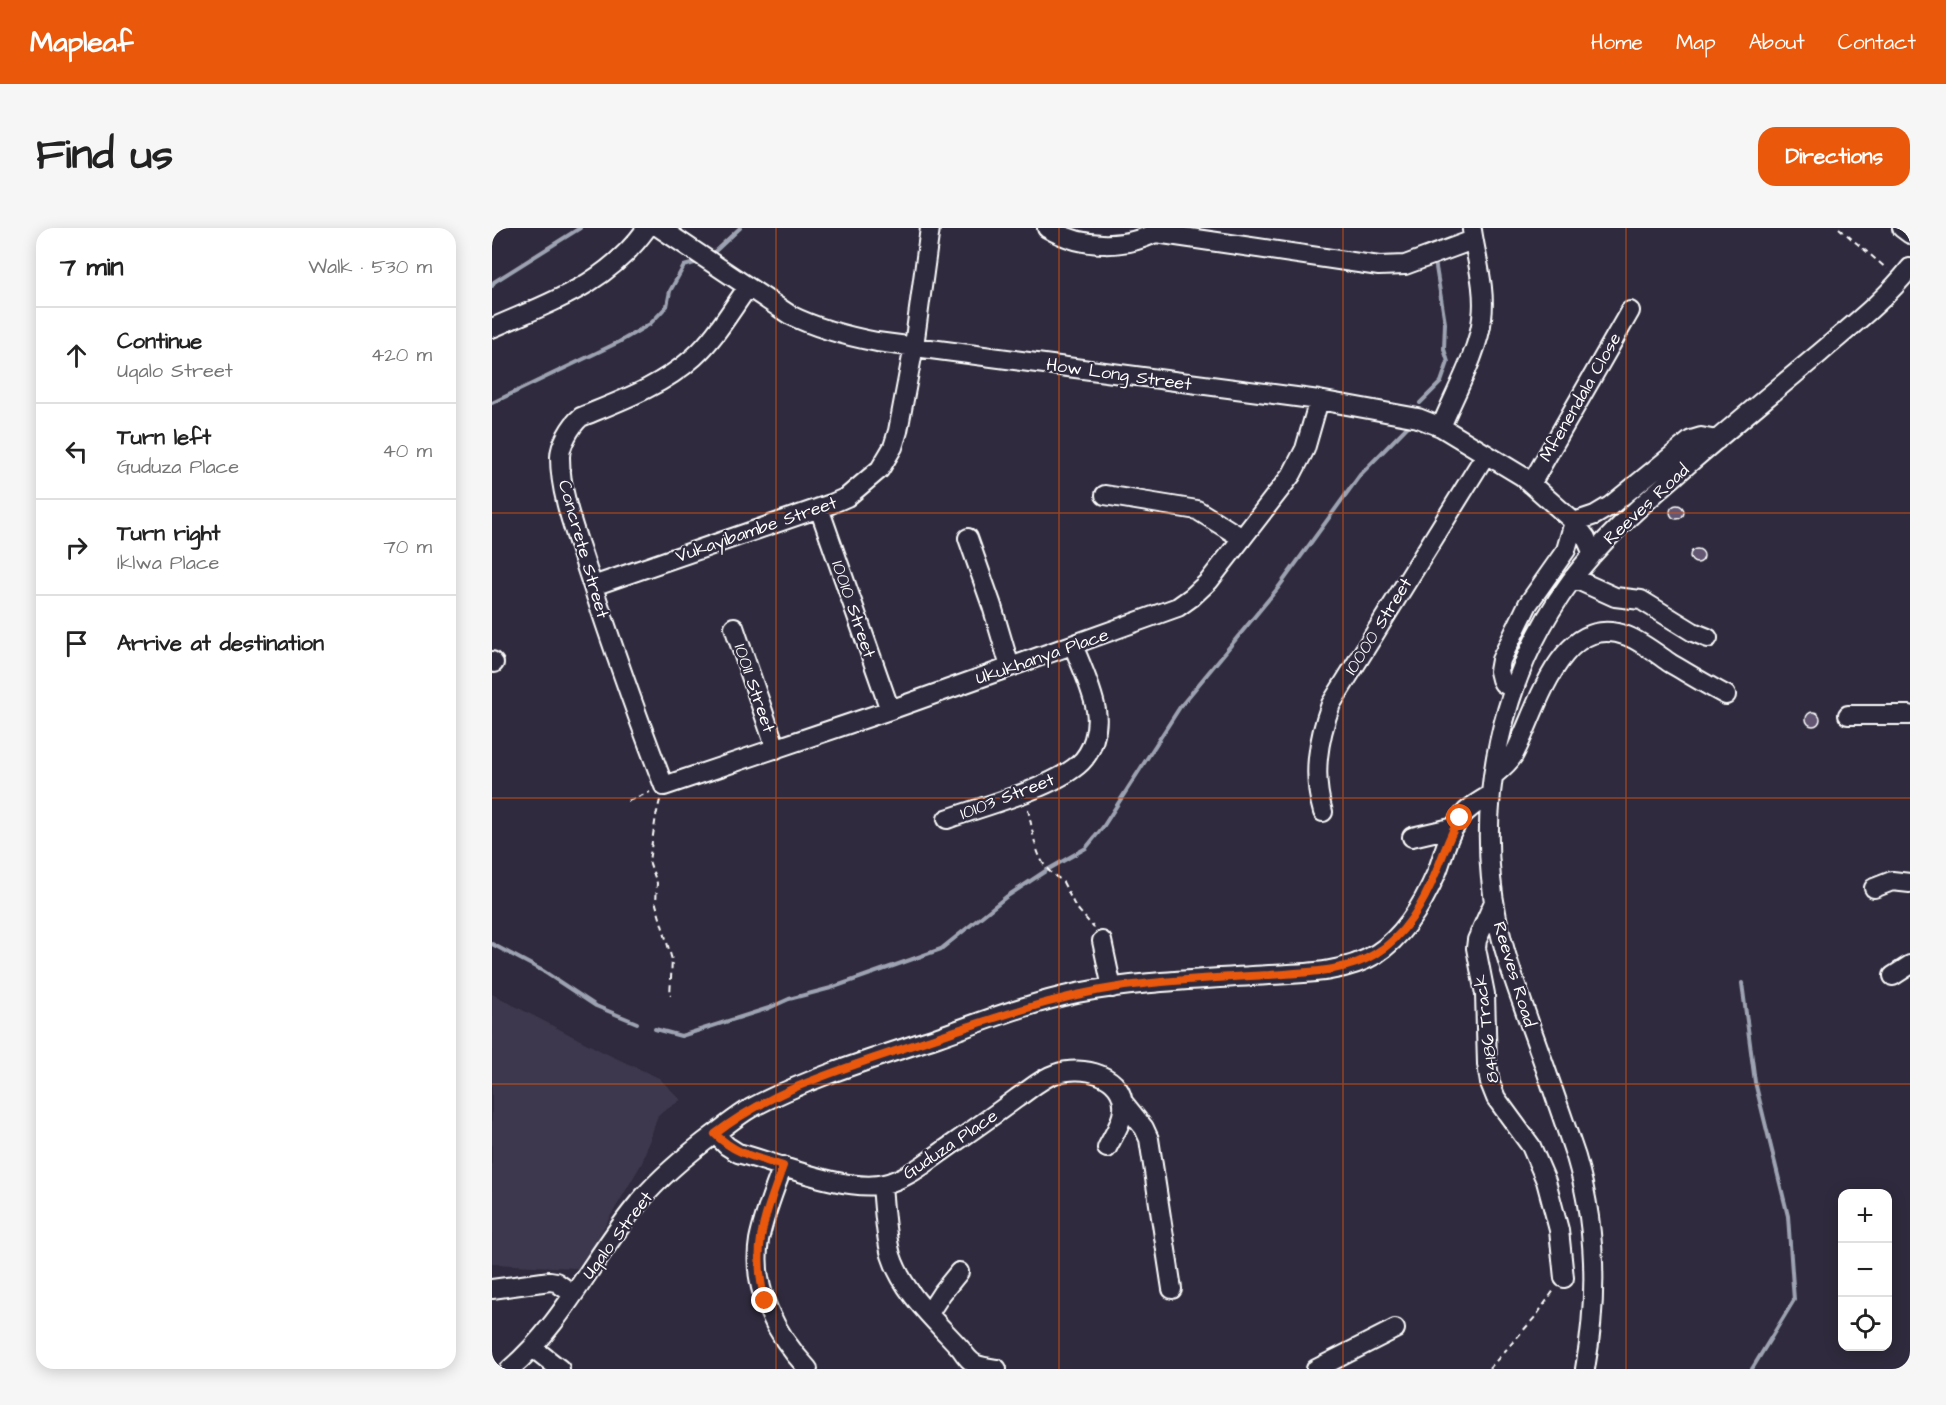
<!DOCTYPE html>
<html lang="en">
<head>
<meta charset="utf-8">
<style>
	:root { --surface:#fff; --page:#f6f6f6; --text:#222; --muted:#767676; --line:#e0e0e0; --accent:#ea580c }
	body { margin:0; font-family:"Architects Daughter",sans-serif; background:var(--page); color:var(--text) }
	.controls { position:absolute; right:18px; bottom:18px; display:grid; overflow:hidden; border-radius:12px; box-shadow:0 3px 15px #0003 }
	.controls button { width:54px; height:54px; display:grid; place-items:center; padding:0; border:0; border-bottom:2px solid var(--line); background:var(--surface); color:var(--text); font:30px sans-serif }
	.stop { position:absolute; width:18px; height:18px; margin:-14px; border:4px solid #ea580c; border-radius:50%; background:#fff }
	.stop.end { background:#ea580c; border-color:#fff; box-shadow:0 2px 6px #0008 }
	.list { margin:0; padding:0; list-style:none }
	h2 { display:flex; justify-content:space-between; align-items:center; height:78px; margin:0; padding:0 24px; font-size:26px }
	h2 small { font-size:20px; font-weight:400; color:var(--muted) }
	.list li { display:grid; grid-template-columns:39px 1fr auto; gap:18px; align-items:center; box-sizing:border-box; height:96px; padding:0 24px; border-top:2px solid var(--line) }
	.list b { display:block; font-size:22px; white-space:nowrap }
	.list p { margin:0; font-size:20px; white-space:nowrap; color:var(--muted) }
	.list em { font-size:20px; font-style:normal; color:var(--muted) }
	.icon { flex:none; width:33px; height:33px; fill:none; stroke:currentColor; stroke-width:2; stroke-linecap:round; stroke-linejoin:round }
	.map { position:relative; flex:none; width:1418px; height:1141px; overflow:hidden; border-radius:18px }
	header { display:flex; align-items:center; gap:36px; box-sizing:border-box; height:84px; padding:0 30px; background:var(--accent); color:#fff }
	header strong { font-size:28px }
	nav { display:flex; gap:33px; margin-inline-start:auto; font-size:21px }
	.intro { display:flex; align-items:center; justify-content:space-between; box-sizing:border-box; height:144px; padding:0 36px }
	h1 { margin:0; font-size:42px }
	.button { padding:15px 27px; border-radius:18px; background:var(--accent); color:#fff; font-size:21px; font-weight:700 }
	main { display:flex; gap:36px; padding:0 36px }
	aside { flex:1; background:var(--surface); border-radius:18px; box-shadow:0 3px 15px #0003 }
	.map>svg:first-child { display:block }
	.built { fill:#3e384d }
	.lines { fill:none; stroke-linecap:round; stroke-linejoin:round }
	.stream { stroke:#9da3b2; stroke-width:4 }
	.building { fill:#625773; stroke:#fff; stroke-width:1.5 }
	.minor-casing { stroke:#fff; stroke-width:22 }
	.path { stroke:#fff; stroke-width:2; stroke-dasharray:6 4.5; stroke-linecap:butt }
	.minor { stroke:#2f2a3d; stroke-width:18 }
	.route { stroke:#ea580c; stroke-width:8 }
	.grid { fill:none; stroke:#e8590c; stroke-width:1.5; stroke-opacity:0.55 }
	.labels { text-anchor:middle; stroke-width:4.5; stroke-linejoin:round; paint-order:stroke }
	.street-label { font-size:18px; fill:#fff; stroke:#2f2a3d }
</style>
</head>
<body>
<header>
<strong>Mapleaf</strong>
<nav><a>Home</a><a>Map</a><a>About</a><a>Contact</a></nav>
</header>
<div class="intro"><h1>Find us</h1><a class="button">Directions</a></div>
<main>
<aside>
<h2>7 min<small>Walk · 530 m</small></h2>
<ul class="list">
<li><svg class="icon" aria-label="ahead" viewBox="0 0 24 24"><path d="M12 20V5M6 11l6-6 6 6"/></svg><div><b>Continue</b><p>Uqalo Street</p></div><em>420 m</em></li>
<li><svg class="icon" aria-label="left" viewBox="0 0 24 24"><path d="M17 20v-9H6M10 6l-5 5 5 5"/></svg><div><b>Turn left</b><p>Guduza Place</p></div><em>40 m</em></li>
<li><svg class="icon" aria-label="right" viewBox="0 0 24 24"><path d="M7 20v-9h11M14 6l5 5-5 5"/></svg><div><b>Turn right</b><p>Iklwa Place</p></div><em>70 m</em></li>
<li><svg class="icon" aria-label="arrive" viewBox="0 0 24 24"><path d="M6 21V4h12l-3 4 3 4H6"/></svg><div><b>Arrive at destination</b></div></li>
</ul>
</aside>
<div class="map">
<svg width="1418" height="1141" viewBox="0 0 1418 1141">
	<rect width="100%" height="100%" fill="#2f2a3d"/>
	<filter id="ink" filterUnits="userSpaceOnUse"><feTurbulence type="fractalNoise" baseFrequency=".0167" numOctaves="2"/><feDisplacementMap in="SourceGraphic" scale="12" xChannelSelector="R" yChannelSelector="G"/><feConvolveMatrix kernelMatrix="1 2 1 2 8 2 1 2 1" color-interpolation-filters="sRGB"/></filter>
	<g filter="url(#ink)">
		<path class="built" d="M0 766 113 825 167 850 189 872 166 887 150 935 101 1018 85 1040 0 1036Z"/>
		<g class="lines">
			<path class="stream" d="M218 28 248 0
				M0 58 2 54 88 0
				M0 175 127 114 158 96 175 78 178 63 192 38 206 34
				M928 175 949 154 956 134 952 121 953 95 943 33
				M0 716 51 743 104 778 145 795
				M1250 755 1263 854 1296 988 1302 1072 1260 1141
				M163 801 189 808 277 780 297 771 339 760 449 721 514 669 555 642 594 620 611 599 688 479 786 360 868 247 916 198"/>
		</g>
		<path class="building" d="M1178 284a7 7 0 1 1 14 0a7 7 0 1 1-14 0Z
			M1198 328a7 7 0 1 1 14 0a7 7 0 1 1-14 0Z
			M1314 491a7 7 0 1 1 14 0a7 7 0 1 1-14 0Z"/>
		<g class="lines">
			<defs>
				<path id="minor" d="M168 0 298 87C326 101 354 108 385 114L827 172 926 190 949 199 1030 248 1082 294 1094 310 1101 326
					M555 0C591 21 636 22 672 0
					M1410 0 1418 6
					M664 5 887 38 913 37 981 12
					M256 59C239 82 224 109 202 129 170 158 128 173 89 189 79 197 68 217 68 229 68 267 84 306 95 341 119 414 144 486 172 558L398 482 686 379 700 369 717 353 800 246 813 221 827 172
					M0 100C61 73 114 57 155 0
					M949 199C962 167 987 123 990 90 994 61 984 30 980 2
					M1039 256 1138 83
					M613 267 705 282 750 310
					M327 280 398 482
					M1082 294 1103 287 1118 278 1199 212 1209 209 1225 212
					M476 310 500 378 518 439
					M1081 350 1123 369 1149 372 1201 404 1216 410
					M101 358 339 276 355 269 388 241 401 219 406 203 422 118 438 0
					M242 399 284 521
					M0 433 2 435
					M1022 461 1011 455 1009 451 1007 443 1009 432 1036 376 1074 322 1082 294
					M1356 487H1418
					M1001 548C1008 542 1016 536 1021 528 1044 487 1067 382 1135 408 1150 414 1165 426 1178 435 1197 446 1215 457 1234 467
					M831 584C820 547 826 512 839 476L994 226
					M455 591C492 578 557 561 586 537 601 525 607 500 604 482 600 460 589 437 581 417
					M920 609 963 599
					M1382 660 1400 653 1418 655
					M1002 674 985 712 984 720 993 766 995 836 998 855 1004 870 1039 918 1054 953 1067 1002 1072 1050
					M610 713 620 760
					M1401 748 1418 737
					M631 874 652 900 657 911 680 1061
					M223 906 235 918 246 925C284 935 356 965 392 956 416 950 435 934 455 920 478 904 502 887 525 870 537 862 550 850 563 846 590 836 634 847 631 882 630 895 621 908 615 920
					M291 938C282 962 272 987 267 1012 259 1061 284 1107 316 1141
					M390 957C392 980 393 1005 399 1027 411 1065 443 1092 469 1121 480 1138 485 1138 505 1141
					M0 1061 58 1053 64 1054 81 1066
					M437 1085 450 1065 467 1044
					M41 1120 68 1141
					M18 1141C72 1095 102 1027 148 973 170 947 197 925 224 905 236 896 247 887 259 880 318 849 383 830 446 809 492 793 537 775 585 765 642 754 701 752 760 748 800 745 848 748 884 726 912 708 932 674 945 644 952 626 956 604 969 589 977 579 988 573 998 567
					M824 1141 903 1101
					M1093 1141C1106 1069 1105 1000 1084 929 1069 885 1054 841 1038 797 1026 762 1012 727 1005 690 982 575 1009 447 1079 353 1113 307 1158 270 1201 232 1243 196 1286 160 1328 125 1359 98 1393 72 1418 40"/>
			</defs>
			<use href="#minor" class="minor-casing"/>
			<path class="path" d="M1347 0 1395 41
				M168 572 164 588 157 633 165 655 164 676 180 732 178 768
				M136 573 158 564
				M536 581C542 607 543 640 570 652L583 678 602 700
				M997 1141 1044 1088 1062 1062"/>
			<use href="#minor" class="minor"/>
		</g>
	</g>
	<g class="lines" filter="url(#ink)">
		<path class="route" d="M273 1073C259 1019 273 988 291 938 263 929 245 927 223 906 282 860 354 840 424 816 503 790 577 762 660 755 699 751 738 749 777 747 813 744 852 745 883 726 912 709 932 675 944 644 952 626 957 607 968 590"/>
	</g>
	<path class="grid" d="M284 0V1141M567 0V1141M851 0V1141M1134 0V1141M0 285H1418M0 570H1418M0 856H1418"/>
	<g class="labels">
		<g class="street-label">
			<text transform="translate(627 146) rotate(8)" y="6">How Long Street</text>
			<text transform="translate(1088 169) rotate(-60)" y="6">Mfenendala Close</text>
			<text transform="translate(1154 276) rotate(-43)" y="6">Reeves Road</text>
			<text transform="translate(264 301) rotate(-19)" y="6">Vukayibambe Street</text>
			<text transform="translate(92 321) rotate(74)" y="6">Concrete Street</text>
			<text transform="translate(362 381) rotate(71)" y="6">10010 Street</text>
			<text transform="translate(886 398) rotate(-58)" y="6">10000 Street</text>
			<text transform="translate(550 428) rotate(-19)" y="6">Ukukhanya Place</text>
			<text transform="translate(263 460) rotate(71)" y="6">10011 Street</text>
			<text transform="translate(515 568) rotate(-21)" y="6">10103 Street</text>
			<text transform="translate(1023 746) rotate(73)" y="6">Reeves Road</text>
			<text transform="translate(994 801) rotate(-97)" y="6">84186 Track</text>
			<text transform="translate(458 916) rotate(-34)" y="6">Guduza Place</text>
			<text transform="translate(125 1007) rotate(-53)" y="6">Uqalo Street</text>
		</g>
	</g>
</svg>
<div class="controls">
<button>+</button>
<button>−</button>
<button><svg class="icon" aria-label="locate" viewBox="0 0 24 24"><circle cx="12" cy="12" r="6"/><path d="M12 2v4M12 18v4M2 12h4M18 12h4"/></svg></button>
</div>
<div class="stop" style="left:968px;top:590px"></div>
<div class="stop end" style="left:273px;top:1073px"></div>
</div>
</main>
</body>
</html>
